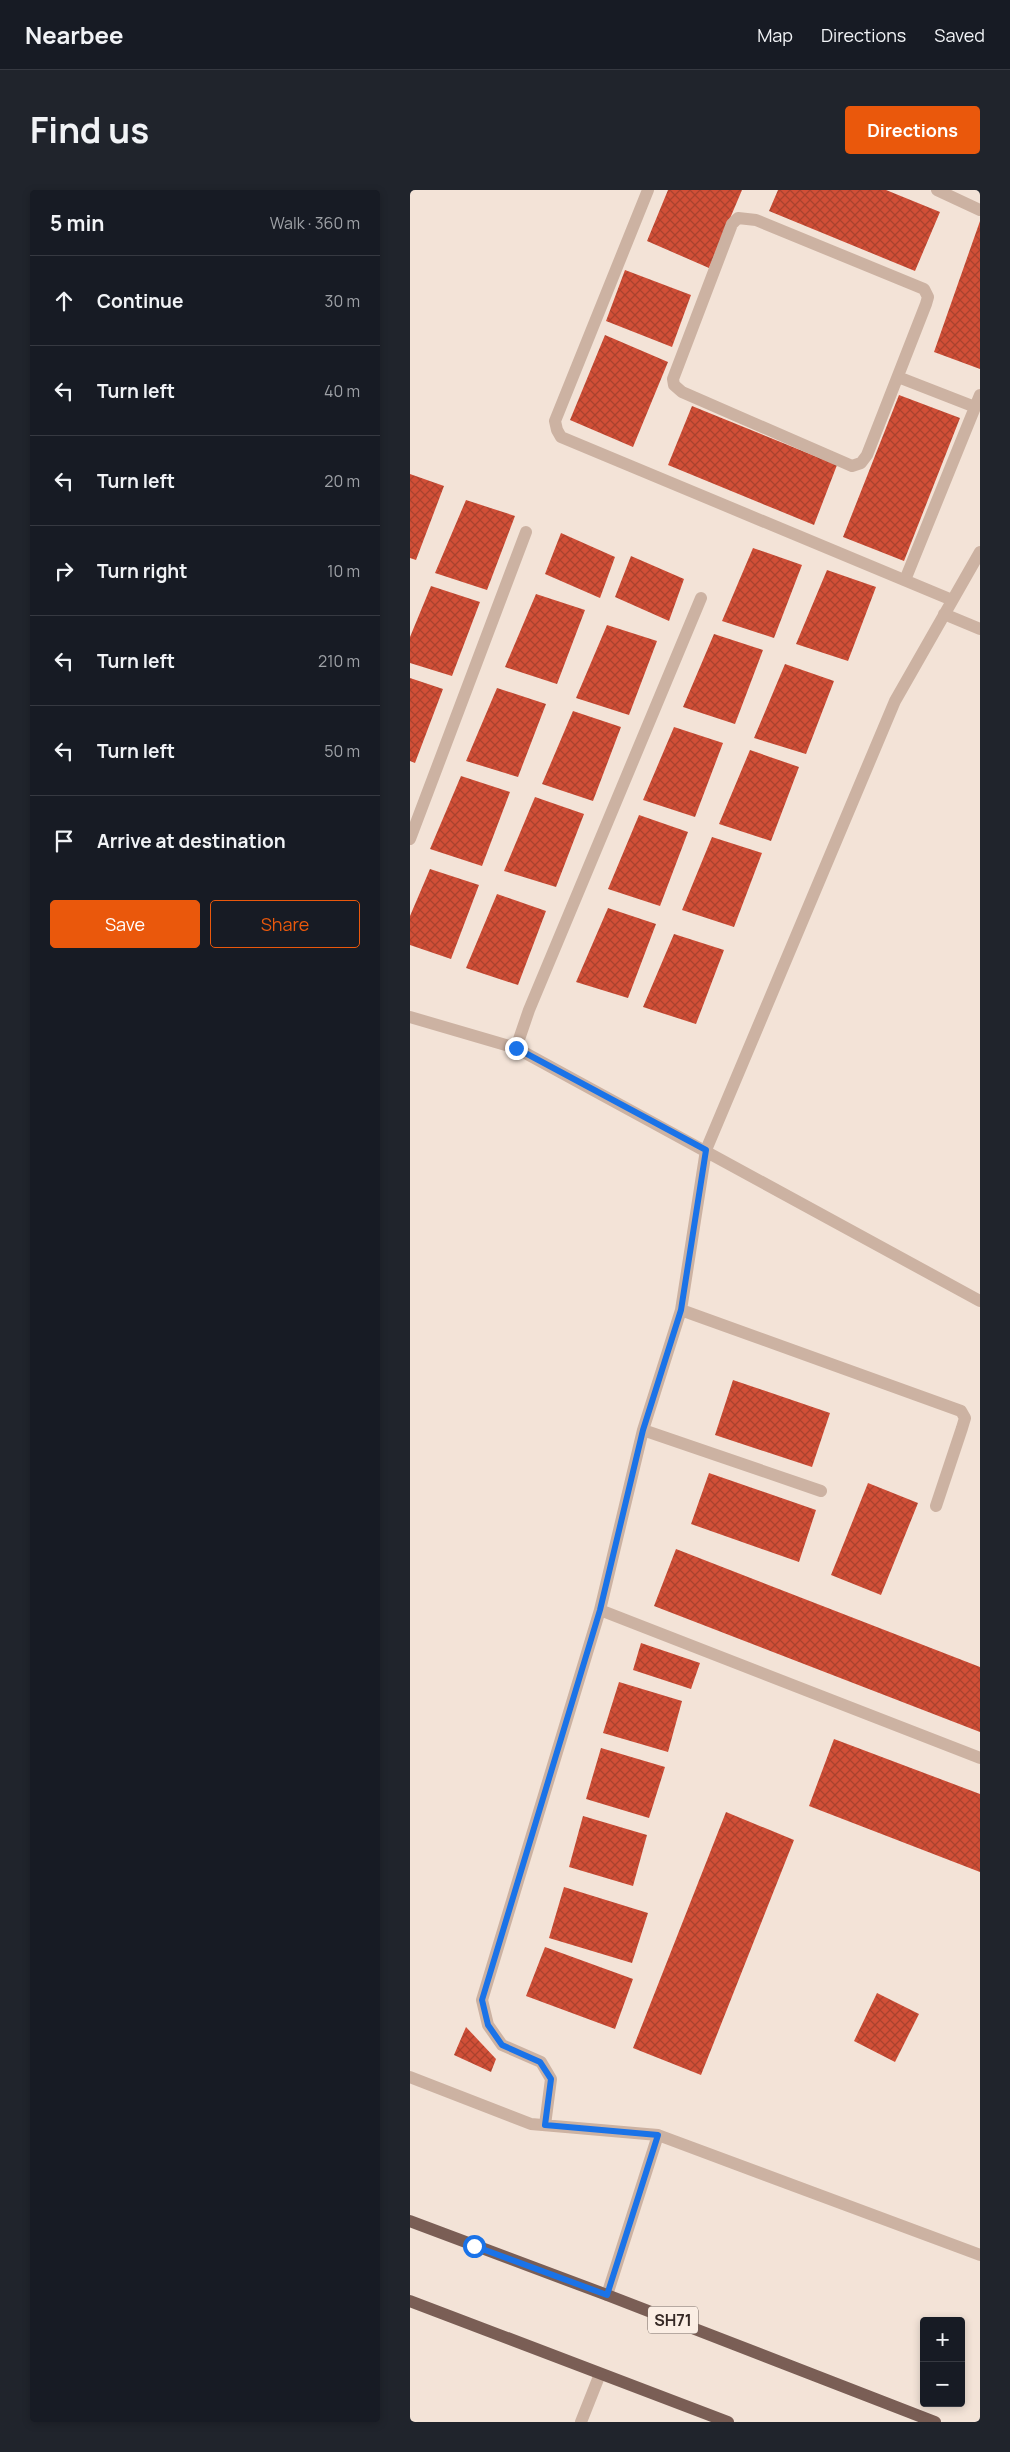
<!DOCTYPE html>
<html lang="en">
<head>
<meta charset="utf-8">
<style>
	:root { --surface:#171b24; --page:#20242c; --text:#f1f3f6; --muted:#9ea1a6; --line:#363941; --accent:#ea580c }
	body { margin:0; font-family:Manrope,sans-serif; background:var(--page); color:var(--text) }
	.controls { position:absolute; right:15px; bottom:15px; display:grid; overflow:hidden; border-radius:5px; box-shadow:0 2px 8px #0003 }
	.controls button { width:45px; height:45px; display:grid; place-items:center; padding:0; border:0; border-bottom:1px solid var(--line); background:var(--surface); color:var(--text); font:25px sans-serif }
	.stop { position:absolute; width:15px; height:15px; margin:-11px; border:4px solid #1a73e8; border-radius:50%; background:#fff }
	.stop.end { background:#1a73e8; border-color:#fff; box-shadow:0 1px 5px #0008 }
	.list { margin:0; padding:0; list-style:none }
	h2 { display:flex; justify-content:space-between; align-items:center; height:65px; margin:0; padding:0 20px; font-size:21px }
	h2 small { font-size:16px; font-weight:400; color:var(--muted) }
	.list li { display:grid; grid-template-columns:32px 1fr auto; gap:15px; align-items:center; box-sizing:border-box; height:90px; padding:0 20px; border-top:1px solid var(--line) }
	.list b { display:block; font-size:19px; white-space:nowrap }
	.list em { font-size:16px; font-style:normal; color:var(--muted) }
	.actions { display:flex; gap:10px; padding:15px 20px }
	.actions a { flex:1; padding:11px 0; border:1px solid var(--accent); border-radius:5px; text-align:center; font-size:18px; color:var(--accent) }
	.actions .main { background:var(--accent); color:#fff }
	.icon { flex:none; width:28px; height:28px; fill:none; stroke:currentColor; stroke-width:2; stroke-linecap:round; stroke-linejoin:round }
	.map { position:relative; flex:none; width:570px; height:2232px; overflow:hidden; border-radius:5px }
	header { display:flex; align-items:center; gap:30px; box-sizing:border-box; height:70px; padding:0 25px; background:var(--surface); border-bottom:1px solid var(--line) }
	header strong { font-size:24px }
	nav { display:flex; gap:28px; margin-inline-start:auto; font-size:18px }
	.intro { display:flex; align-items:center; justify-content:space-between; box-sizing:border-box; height:120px; padding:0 30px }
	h1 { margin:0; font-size:35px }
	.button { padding:12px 22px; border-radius:5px; background:var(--accent); color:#fff; font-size:18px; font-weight:700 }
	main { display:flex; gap:30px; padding:0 30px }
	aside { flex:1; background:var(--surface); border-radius:5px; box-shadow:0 2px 8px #0003 }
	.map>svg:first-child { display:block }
	.building { fill:url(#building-cross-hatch) }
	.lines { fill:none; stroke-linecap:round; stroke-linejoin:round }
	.minor { stroke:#ccb2a2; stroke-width:12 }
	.major { stroke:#7a5e55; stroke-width:12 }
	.route { stroke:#1a73e8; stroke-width:6 }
	.labels { text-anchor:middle; stroke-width:4; stroke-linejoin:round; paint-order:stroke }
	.shield { fill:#fbeee4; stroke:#71645e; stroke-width:1 }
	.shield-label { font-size:16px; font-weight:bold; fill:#362925 }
</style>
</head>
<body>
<header>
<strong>Nearbee</strong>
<nav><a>Map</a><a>Directions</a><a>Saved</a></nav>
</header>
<div class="intro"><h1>Find us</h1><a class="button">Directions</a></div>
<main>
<aside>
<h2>5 min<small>Walk · 360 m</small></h2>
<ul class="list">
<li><svg class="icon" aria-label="ahead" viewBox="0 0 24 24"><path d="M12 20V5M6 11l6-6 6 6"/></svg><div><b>Continue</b></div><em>30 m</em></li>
<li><svg class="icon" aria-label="left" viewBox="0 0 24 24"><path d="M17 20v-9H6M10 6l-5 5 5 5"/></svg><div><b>Turn left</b></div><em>40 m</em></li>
<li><svg class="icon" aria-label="left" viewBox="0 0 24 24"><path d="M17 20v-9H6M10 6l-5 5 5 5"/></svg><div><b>Turn left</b></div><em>20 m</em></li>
<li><svg class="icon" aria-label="right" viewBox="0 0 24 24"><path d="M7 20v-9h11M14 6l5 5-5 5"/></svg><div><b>Turn right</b></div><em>10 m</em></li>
<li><svg class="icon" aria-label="left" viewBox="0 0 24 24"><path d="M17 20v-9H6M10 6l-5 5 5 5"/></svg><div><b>Turn left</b></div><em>210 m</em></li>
<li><svg class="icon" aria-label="left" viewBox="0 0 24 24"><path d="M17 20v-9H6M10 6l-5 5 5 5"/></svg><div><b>Turn left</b></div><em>50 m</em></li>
<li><svg class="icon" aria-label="arrive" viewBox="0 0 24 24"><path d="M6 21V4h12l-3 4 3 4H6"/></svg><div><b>Arrive at destination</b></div></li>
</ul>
<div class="actions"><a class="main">Save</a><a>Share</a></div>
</aside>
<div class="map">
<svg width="570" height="2232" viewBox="0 0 570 2232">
	<defs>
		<pattern id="building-cross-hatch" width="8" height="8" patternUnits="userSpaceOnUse" patternTransform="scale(1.25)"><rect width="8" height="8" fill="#d14f37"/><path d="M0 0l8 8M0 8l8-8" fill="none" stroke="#aa422e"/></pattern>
	</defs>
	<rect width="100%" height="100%" fill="#f3e3d7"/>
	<path class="building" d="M258 0H332L299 78 237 51Z
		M368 0H476L530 22 505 81 359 21Z
		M570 31V179L524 162Z
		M215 80 281 105 262 157 196 131Z
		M195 145 258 172 223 257 160 230Z
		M489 205 550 228 494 371 433 347Z
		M282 216 427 275 404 335 258 275Z
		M0 284 34 296 6 370 0 368Z
		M56 310 105 326 77 400 25 383Z
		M151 343 205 367 190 408 135 384Z
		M343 358 392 375 364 448 312 431Z
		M221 366 274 389 259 431 205 407Z
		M417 380 466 397 438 471 386 454Z
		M21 396 70 412 42 486 0 473V447Z
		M126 404 175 420 147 494 95 477Z
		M197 435 247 451 219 525 166 508Z
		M304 444 353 460 325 534 273 517Z
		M375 474 424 491 396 564 344 548Z
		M0 488 33 499 5 573 0 571Z
		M87 498 136 514 108 587 56 571Z
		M163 521 211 537 183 611 132 594Z
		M264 537 313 553 285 627 233 610Z
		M340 560 389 577 361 651 309 634Z
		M51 586 100 602 72 676 20 659Z
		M125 607 174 624 146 697 94 681Z
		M229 625 278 642 250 716 198 699Z
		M302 647 352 663 324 737 272 720Z
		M20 679 69 695 41 769 0 755V726Z
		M87 704 136 721 108 795 56 778Z
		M198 718 246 734 218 808 166 792Z
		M264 744 314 760 286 834 233 817Z
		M323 1190 420 1223 402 1277 305 1245Z
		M299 1283 406 1320 389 1372 281 1334Z
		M458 1293 508 1313 471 1405 421 1385Z
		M266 1359 570 1477V1542L244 1416Z
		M231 1453 290 1473 281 1499 223 1480Z
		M209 1492 272 1511 258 1562 193 1543Z
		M424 1549 570 1604V1682L399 1616Z
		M191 1558 255 1577 239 1628 176 1609Z
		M316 1622 384 1650 291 1885 223 1858Z
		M173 1626 237 1645 223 1696 159 1677Z
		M154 1697 238 1723 222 1773 139 1748Z
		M135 1757 223 1789 205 1839 116 1806Z
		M467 1803 509 1824 485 1872 444 1851Z
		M56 1837 86 1869 81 1882 44 1865Z"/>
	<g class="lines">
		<path class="minor" d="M238 0 145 231 147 240 151 247 542 410
			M527 0 570 20
			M328 28 346 30 514 99 518 107 516 114 457 265 451 273 442 276 272 202 264 195 263 189 322 34Z
			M488 187 565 217
			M495 390 570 205
			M534 424 570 439
			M0 649 116 342
			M0 827 106 858 570 1111
			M106 858 119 820 291 408
			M271 1120 551 1221 555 1228 552 1238 526 1316
			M233 1240 411 1301
			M190 1420 570 1568
			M0 1887 121 1934 248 1945 570 2065
			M135 1935 141 1889 131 1872 92 1855 78 1835 72 1810 190 1420 233 1240 271 1120 296 960 485 511 570 362
			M197 2105 248 1945
			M171 2232 190 2184"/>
		<path class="major" d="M0 2031 197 2105 525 2232
			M0 2111 318 2232"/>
	</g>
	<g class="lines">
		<path class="route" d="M64 2056 197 2105 248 1945 135 1935 141 1889 130 1872 92 1855 78 1835 72 1810 190 1420 233 1240 271 1120 296 960 106 858"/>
	</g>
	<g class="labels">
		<rect class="shield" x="238" y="2116.5" width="50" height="27" rx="4"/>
		<g class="shield-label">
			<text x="263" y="2136">SH71</text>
		</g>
	</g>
</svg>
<div class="controls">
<button>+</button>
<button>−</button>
</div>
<div class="stop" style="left:64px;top:2056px"></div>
<div class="stop end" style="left:106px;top:858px"></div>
</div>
</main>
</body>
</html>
